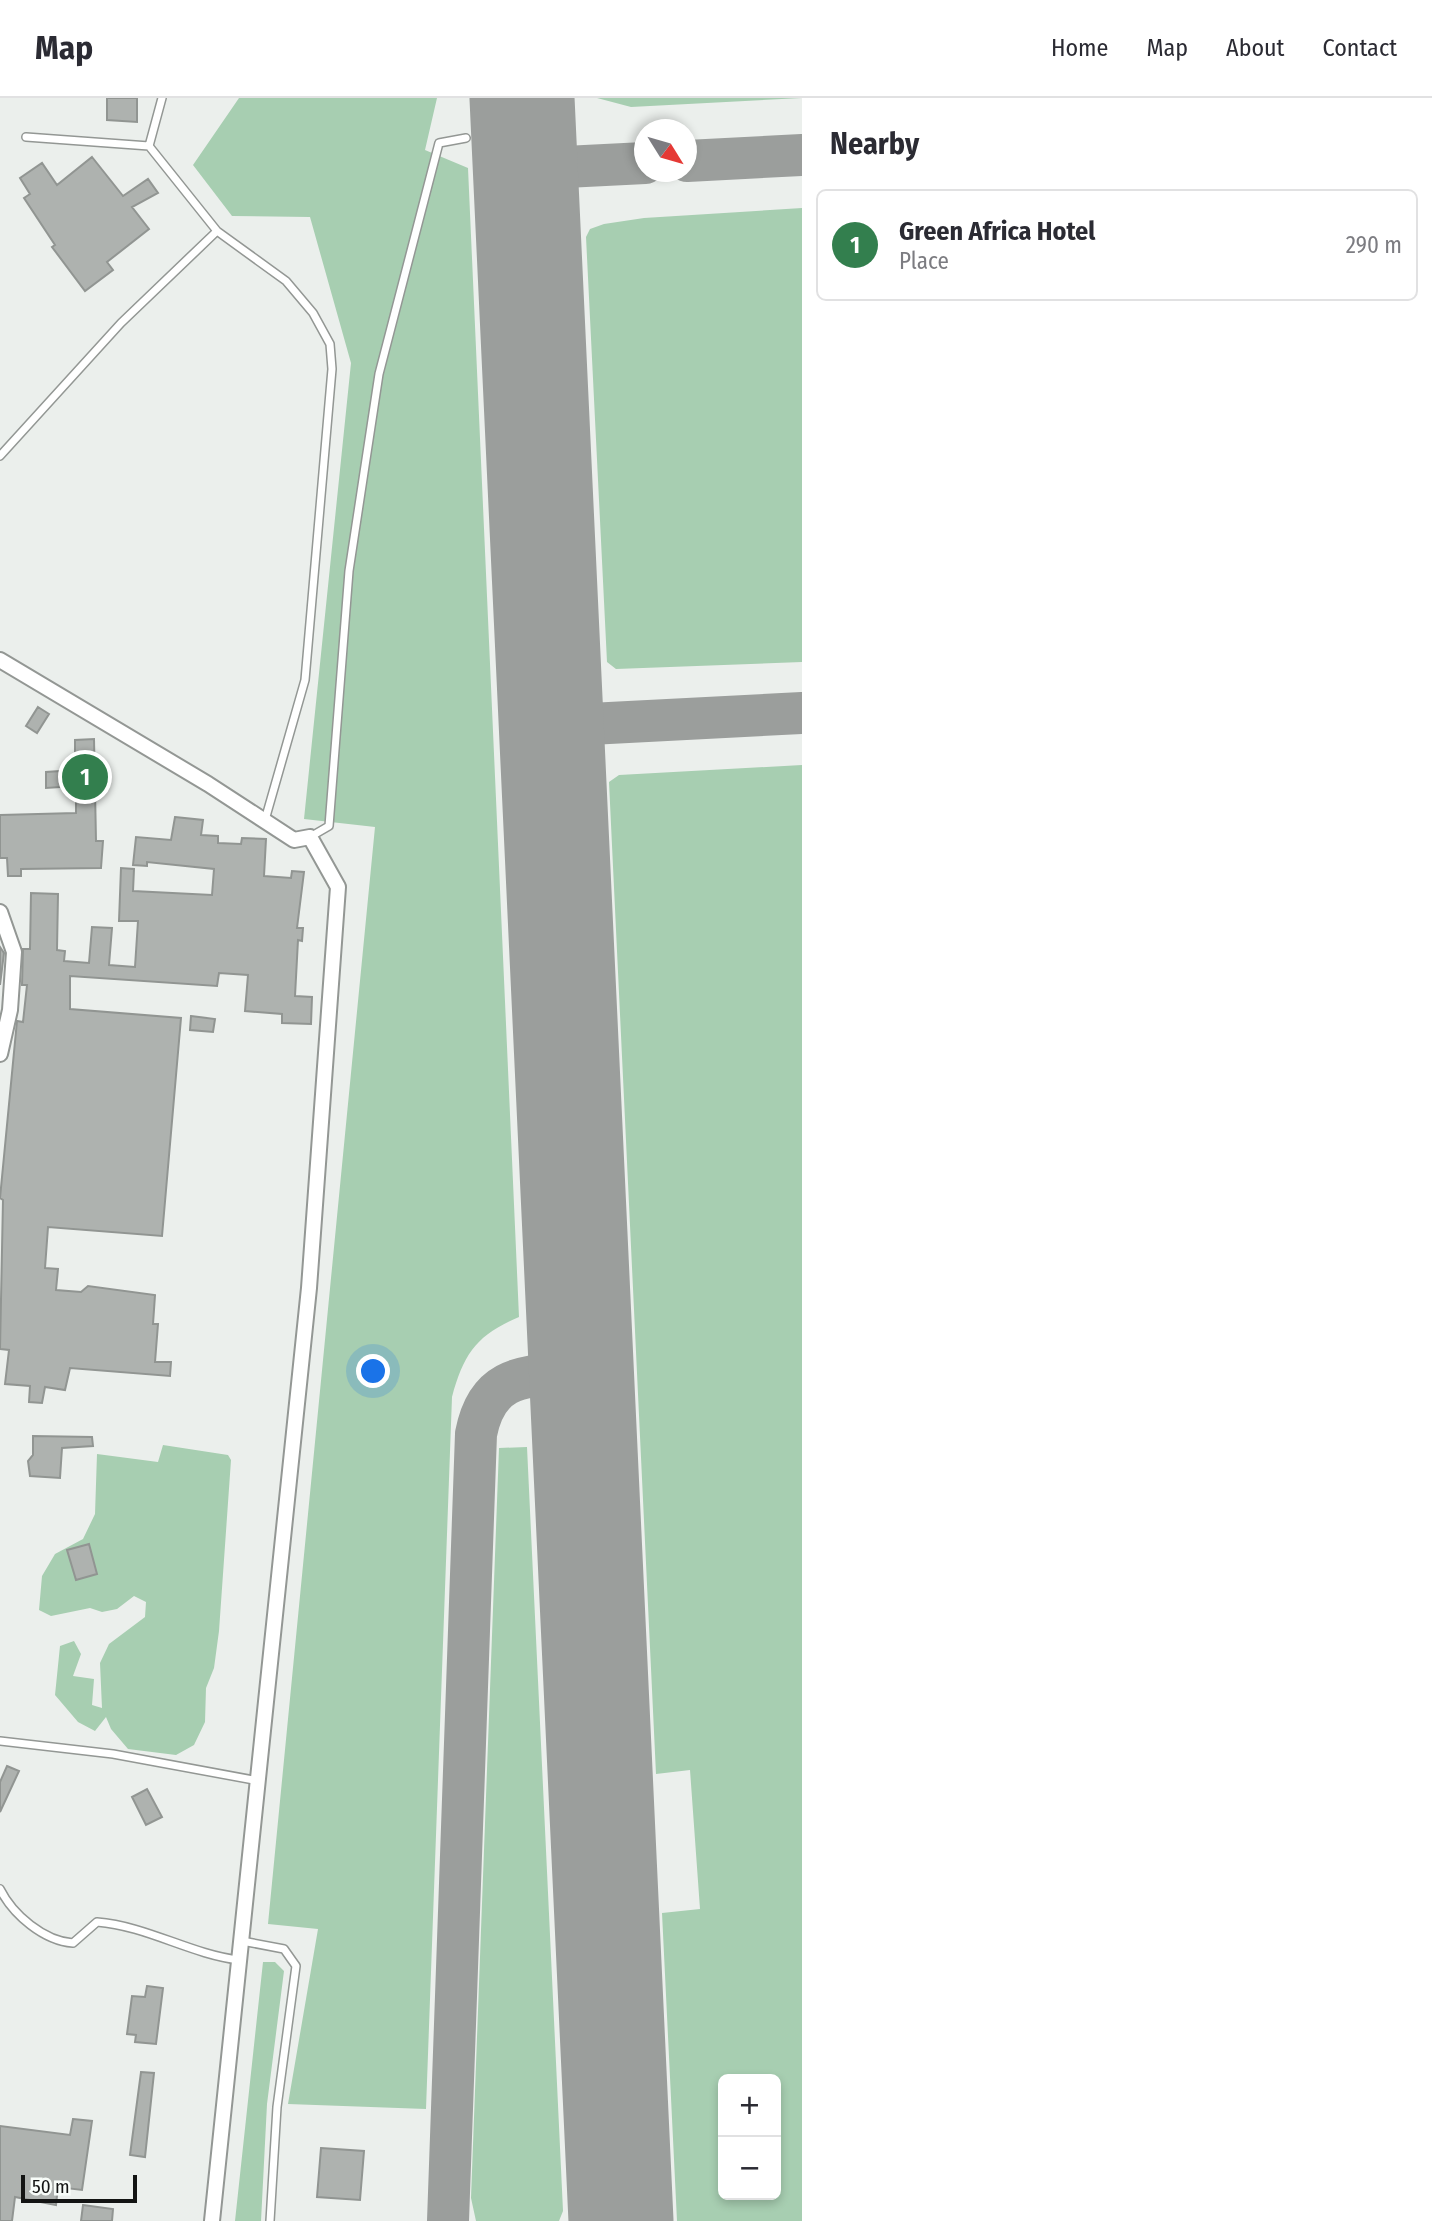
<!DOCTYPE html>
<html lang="en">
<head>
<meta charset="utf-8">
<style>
	:root { --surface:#fff; --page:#f2f2f3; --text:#2b2b33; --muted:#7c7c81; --line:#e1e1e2; --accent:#337f4e }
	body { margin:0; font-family:"Fira Sans Condensed",sans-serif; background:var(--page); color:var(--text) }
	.controls { position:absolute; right:21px; bottom:21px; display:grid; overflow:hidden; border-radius:10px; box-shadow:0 4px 10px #0003 }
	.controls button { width:63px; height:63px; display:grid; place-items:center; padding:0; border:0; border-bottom:2px solid var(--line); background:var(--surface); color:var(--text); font:35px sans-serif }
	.compass { position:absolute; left:634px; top:21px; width:63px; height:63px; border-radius:50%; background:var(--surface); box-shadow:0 4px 10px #0003; rotate:127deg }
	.scale { position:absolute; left:21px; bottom:18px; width:116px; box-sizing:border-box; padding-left:7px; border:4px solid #131413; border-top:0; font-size:19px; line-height:24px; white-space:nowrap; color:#131413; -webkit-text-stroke:5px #f8fdf9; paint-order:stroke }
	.you { position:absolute; left:374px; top:1274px; width:24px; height:24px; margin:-18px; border:5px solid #fff; border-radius:50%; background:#1a73e8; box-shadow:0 0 0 10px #1a73e833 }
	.badge { display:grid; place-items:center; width:46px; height:46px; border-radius:50%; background:var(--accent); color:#fff; font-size:23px; font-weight:700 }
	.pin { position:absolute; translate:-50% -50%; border:4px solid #fff; box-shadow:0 2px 7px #0006 }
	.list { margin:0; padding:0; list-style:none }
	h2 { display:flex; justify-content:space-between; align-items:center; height:91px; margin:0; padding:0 28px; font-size:30px }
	h2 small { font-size:23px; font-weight:400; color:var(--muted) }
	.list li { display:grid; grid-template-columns:46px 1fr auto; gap:21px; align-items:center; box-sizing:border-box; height:112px; margin:0 14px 14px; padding:0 14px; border:2px solid var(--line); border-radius:10px }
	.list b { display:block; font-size:26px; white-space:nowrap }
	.list p { margin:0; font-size:23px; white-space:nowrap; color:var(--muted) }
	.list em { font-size:23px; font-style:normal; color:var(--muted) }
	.map { position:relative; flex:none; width:802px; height:2123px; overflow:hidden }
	header { display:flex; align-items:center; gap:42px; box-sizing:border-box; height:98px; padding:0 35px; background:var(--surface); border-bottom:2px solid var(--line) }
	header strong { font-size:33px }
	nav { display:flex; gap:38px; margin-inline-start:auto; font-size:24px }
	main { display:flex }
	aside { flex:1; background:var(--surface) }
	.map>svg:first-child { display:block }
	.green { fill:#a7ceb1; fill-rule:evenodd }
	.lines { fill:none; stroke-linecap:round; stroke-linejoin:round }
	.taxiway { stroke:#9b9e9c; stroke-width:42 }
	.runway { stroke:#9b9e9c; stroke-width:105 }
	.building { fill:#aeb2af; stroke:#919592; stroke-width:2 }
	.lane-casing { stroke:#939794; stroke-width:10 }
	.street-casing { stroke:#939794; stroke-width:18 }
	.lane { stroke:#fff; stroke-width:7 }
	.street { stroke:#fff; stroke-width:14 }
</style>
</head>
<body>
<header>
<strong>Map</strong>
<nav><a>Home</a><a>Map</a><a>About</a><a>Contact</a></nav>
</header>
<main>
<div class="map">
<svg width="802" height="2123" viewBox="0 0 802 2123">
	<rect width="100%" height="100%" fill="#ebefec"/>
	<path class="green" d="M239 0H437L425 52 468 70 519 1219C477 1237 464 1255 452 1299L426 2011 288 2006 318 1831 268 1826 375 729 304 721 351 265 310 119 232 118 193 67Z
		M597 0H802L631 9Z
		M802 110V564L616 571 607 564 586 139 590 131 604 126 644 120Z
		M802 667V2123H677L662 1815 700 1811 690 1672 656 1676 609 684 619 677ZM723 1981H776V2097H723Z
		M163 1347 228 1357 231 1362 219 1533 214 1570 206 1590 205 1624 194 1647 176 1657 128 1651 111 1631 106 1619 95 1633 78 1624 55 1597 60 1548 74 1543 81 1556 73 1578 94 1581 92 1607 102 1610 100 1565 109 1546 145 1519 146 1504 134 1498 117 1511 102 1514 90 1510 51 1518 39 1512 42 1478 55 1456 83 1441 95 1416 97 1356 158 1364Z
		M527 1349 563 2113 559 2123H476L471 2100 499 1350Z
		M263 1864H275L284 1873 267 2006 261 2123H235Z"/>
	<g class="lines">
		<path class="taxiway" d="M687 63 802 57
			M525 71 645 65
			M551 628 802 615
			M448 2123 476 1336C488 1273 529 1279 582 1273"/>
		<path class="runway" d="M522 0 621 2123"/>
	</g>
	<path class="building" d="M107 0H137V24L107 22Z
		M92 59 123 98 148 81 158 95 132 109 149 131 107 164 113 172 85 193 52 149 55 147 24 100 30 96 20 80 42 65 57 87Z
		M38 609 49 616 37 635 26 628Z
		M94 641 96 743H103L101 770 21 771V778H8L7 760H0V717L76 715V688L46 690V674L75 672V642Z
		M175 719 203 722 201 737 218 738V745L241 746 242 740 266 741 264 778 291 780 292 773 304 774 297 830H303L302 843 298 842 295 898 312 899 311 926 282 925V916L245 913 248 877 219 875 217 888 70 878V911L181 920 162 1138 48 1129 45 1170 58 1171 56 1192 81 1194 88 1188 155 1197 153 1226H158L155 1264H171L170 1278 70 1270 65 1292 45 1289 42 1305 29 1304 30 1288 5 1286 9 1252 0 1251 3 1102 0 1100 17 923 23 924 27 887H22L23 851H30L31 795 58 796 57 852 65 853 64 863 89 865 92 829 112 830 109 867 135 869 138 823H119L121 770 134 771 133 793 212 797 214 771 147 764V768L133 767 136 739 171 742Z
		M0 849 4 855 0 887Z
		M191 918 215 921 213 934 190 932Z
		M33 1338 92 1339 93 1348 62 1350 60 1380 30 1378 28 1363 33 1357Z
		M89 1446 97 1476 76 1482 67 1452Z
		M7 1668 19 1673 0 1714V1684Z
		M147 1691 162 1719 146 1727 132 1699Z
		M147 1888 163 1890 156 1946 135 1944 136 1937 127 1936 132 1898 145 1899Z
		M141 1974 154 1975 145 2059 130 2057Z
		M73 2021 92 2023 82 2092 58 2089 56 2107 15 2099 12 2123H0V2028L70 2037Z
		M321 2050 364 2053 360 2102 317 2099Z
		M83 2107 113 2111 112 2123H81Z"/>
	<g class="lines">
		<defs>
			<path id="lane" d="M26 39 149 48 217 133
				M149 48 162 0
				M0 358 121 225 217 133 286 183 313 215 330 246 332 271 305 582 265 722
				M310 739 329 728 349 473 379 276 439 45 466 40
				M0 1643 113 1656 259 1683
				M0 1791C13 1817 44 1843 73 1845L97 1824C147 1828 190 1856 239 1862
				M242 1843 284 1851 296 1868 277 2009 270 2123"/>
			<path id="street" d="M0 562 208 686 294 742 310 739 338 789 309 1190 212 2123
				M0 814 14 854 10 912 0 956"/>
		</defs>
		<use href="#lane" class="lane-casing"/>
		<use href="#street" class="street-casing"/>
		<use href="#lane" class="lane"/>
		<use href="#street" class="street"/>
	</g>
</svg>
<div class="controls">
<button>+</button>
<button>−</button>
</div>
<svg class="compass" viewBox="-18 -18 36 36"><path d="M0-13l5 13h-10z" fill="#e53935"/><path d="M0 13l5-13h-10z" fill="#7c7c81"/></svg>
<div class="scale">50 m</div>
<div class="you"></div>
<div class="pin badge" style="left:85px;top:679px">1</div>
</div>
<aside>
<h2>Nearby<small></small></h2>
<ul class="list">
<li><span class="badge">1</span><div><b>Green Africa Hotel</b><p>Place</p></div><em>290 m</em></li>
</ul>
</aside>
</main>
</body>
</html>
